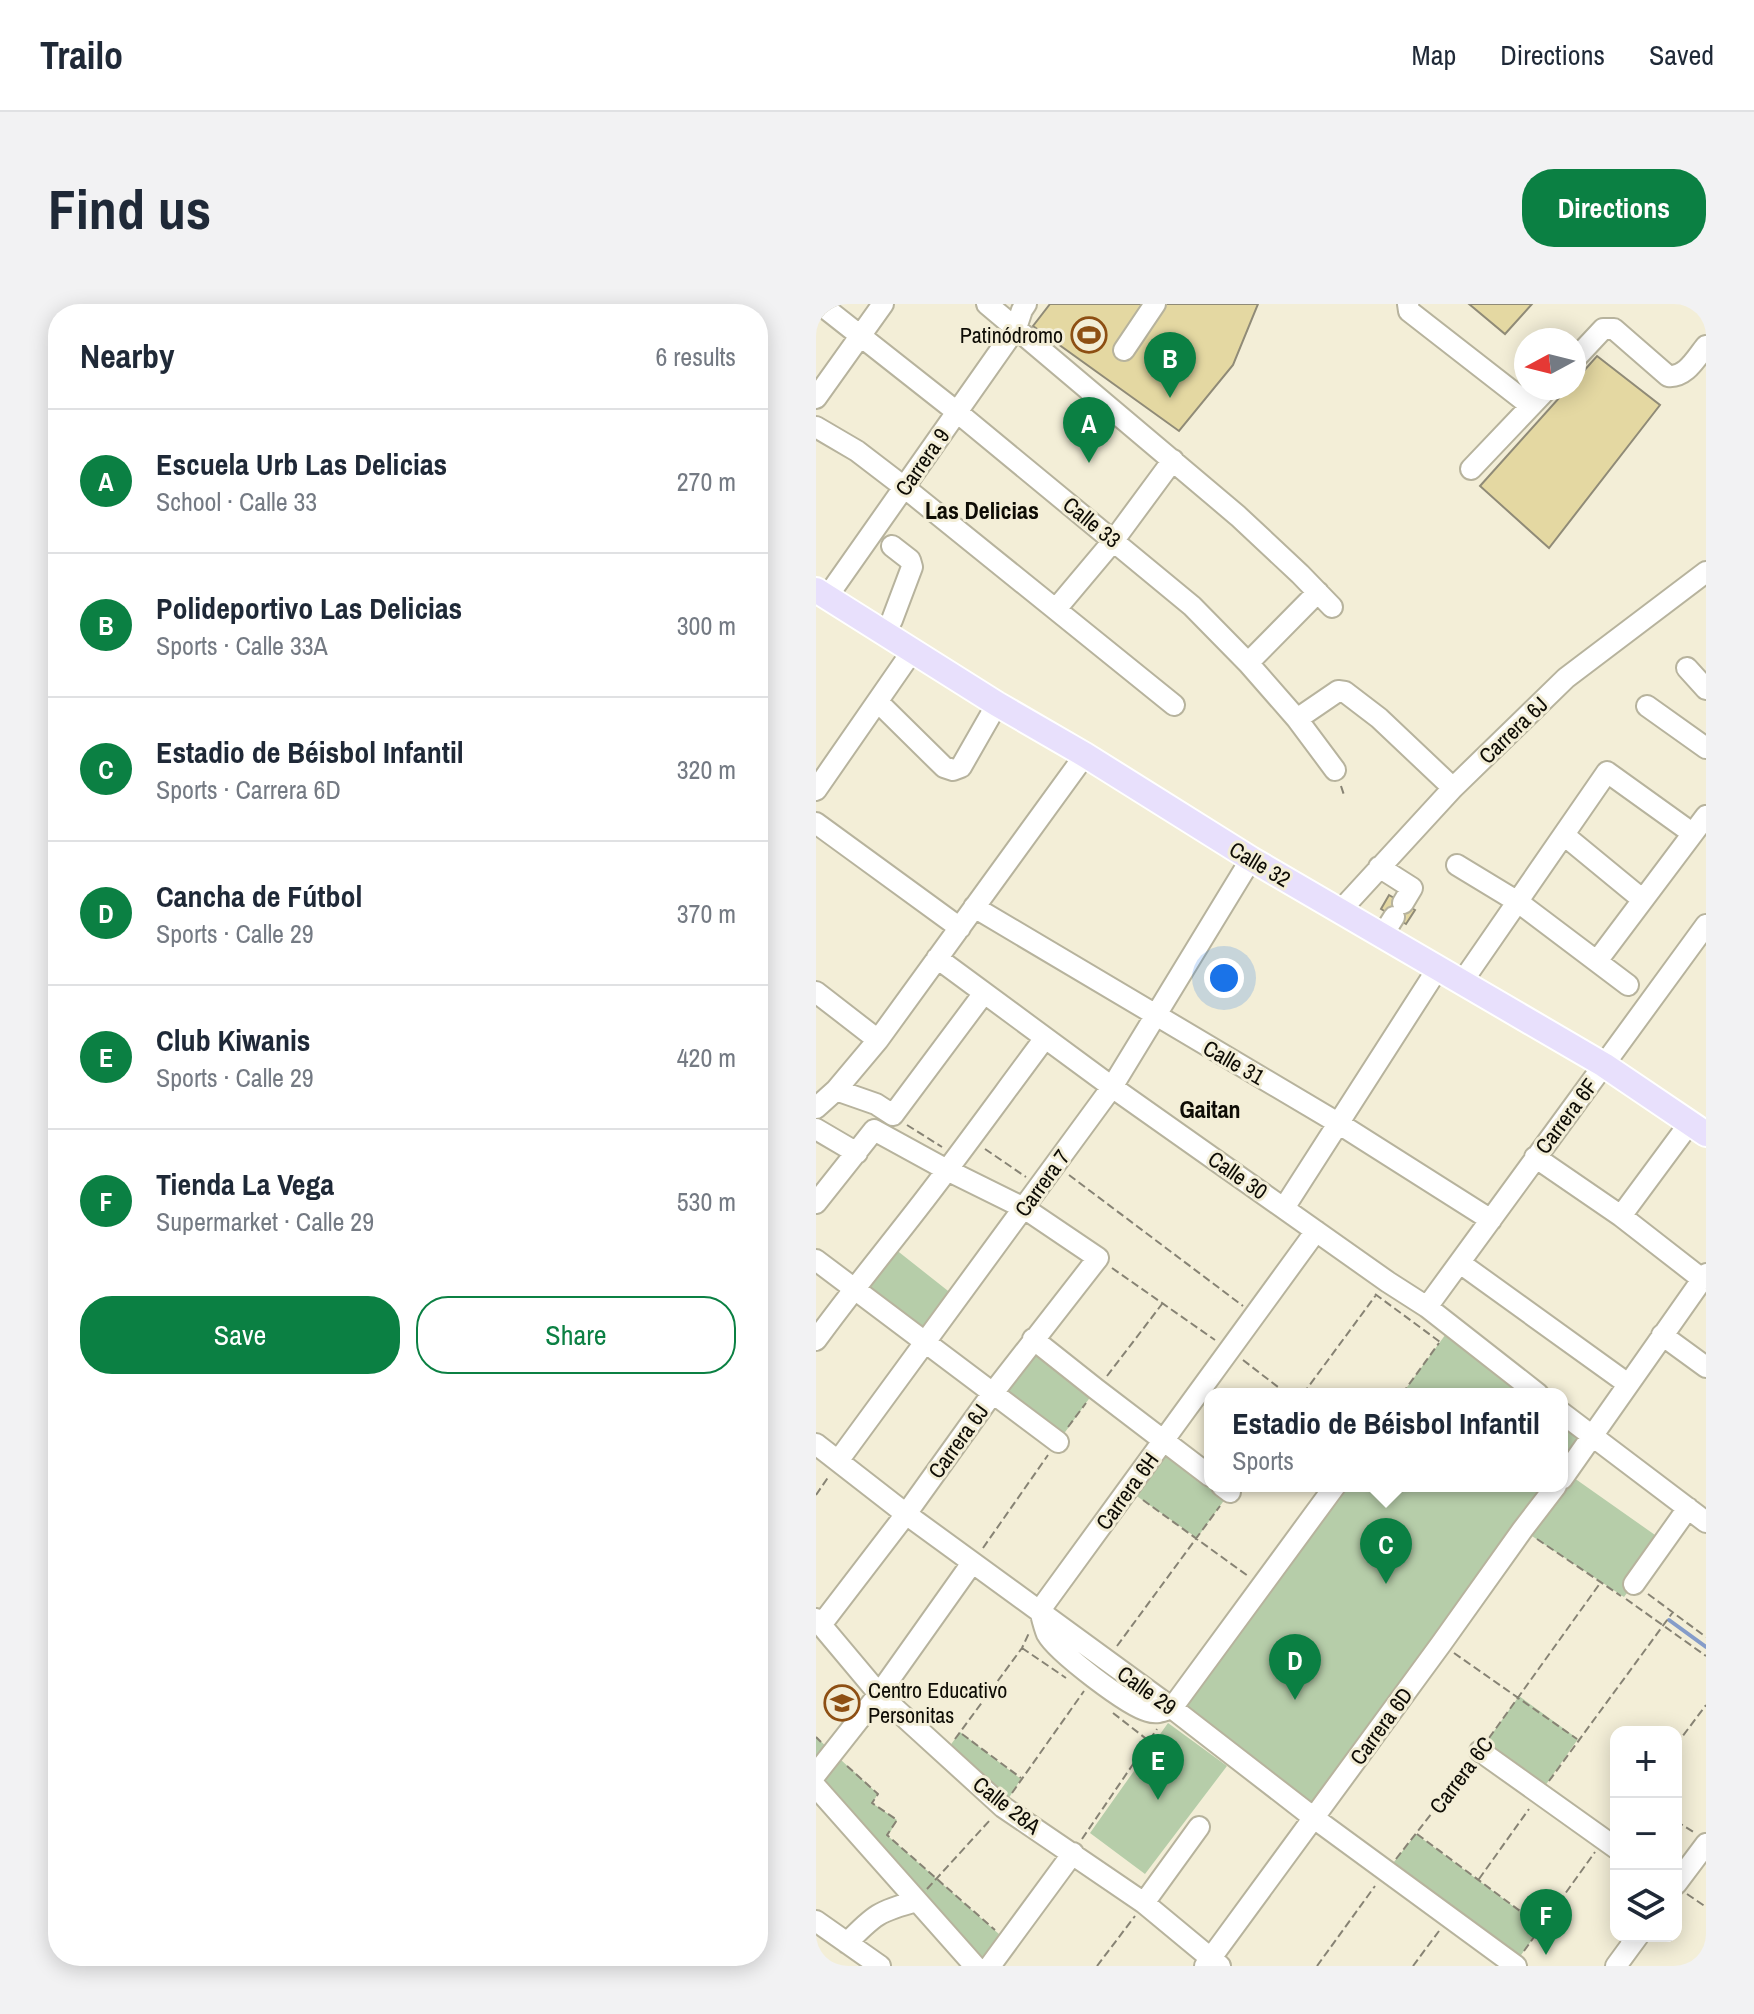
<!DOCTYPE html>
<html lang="en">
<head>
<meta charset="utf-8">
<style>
	:root { --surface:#fff; --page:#f2f2f3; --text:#1f2937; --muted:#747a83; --line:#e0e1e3; --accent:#0b8043 }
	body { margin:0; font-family:"Archivo Narrow",sans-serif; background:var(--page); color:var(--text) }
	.controls { position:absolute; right:24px; bottom:24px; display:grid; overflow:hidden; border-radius:16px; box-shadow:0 4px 20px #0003 }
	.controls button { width:72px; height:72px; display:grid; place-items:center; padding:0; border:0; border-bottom:2px solid var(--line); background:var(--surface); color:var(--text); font:40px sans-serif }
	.compass { position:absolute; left:698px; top:24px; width:72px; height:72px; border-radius:50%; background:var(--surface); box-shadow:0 4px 20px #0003; rotate:263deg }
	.you { position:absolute; left:408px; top:674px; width:28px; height:28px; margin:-20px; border:6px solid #fff; border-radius:50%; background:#1a73e8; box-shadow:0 0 0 12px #1a73e833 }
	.badge { display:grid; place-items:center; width:52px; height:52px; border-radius:50%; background:var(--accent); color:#fff; font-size:26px; font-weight:700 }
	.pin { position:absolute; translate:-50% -66px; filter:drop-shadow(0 2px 4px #0008) }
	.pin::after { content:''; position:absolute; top:42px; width:28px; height:24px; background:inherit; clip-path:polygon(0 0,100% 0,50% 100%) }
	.popup { position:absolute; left:388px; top:1084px; width:364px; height:104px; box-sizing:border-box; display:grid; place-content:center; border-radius:16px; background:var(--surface); filter:drop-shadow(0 2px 6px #0005); font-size:26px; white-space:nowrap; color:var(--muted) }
	.popup b { font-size:30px; color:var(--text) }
	.popup::after { content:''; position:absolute; left:50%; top:100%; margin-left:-16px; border:16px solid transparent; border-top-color:var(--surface) }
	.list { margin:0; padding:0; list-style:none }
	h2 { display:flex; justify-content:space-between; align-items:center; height:104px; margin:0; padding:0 32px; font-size:34px }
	h2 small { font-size:26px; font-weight:400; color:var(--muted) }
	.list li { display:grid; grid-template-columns:52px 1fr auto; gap:24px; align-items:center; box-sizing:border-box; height:144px; padding:0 32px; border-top:2px solid var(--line) }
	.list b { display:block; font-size:30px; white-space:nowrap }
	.list p { margin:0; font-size:26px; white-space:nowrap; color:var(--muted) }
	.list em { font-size:26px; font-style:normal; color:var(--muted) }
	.actions { display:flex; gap:16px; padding:24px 32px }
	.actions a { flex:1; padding:18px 0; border:2px solid var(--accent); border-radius:32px; text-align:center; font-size:28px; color:var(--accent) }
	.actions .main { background:var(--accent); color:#fff }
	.icon { flex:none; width:44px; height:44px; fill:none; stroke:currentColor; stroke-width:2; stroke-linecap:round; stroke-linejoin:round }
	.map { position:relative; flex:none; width:890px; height:1662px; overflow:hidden; border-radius:32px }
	header { display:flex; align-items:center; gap:48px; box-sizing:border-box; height:112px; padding:0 40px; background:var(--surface); border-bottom:2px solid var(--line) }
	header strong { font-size:38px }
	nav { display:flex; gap:44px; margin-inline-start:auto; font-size:28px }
	.intro { display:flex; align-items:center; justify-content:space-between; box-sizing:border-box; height:192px; padding:0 48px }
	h1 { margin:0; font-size:56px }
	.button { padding:20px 36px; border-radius:32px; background:var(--accent); color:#fff; font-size:28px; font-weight:700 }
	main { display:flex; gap:48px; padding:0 48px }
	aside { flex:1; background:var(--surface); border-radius:32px; box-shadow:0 4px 20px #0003 }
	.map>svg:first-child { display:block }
	.green { fill:#b6cda9 }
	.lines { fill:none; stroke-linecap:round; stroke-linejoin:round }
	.stream { stroke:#859cc9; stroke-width:4 }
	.building { fill:#e4d8a2; stroke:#908b77; stroke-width:2 }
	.minor-casing { stroke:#b7b39d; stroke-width:24 }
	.major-casing { stroke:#fff; stroke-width:28 }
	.path { stroke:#878374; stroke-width:2; stroke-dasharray:8 4; stroke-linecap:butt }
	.minor { stroke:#fff; stroke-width:20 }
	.major { stroke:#e8e0fc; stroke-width:24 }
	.labels { text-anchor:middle; stroke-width:6; stroke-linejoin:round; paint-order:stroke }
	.poi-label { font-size:22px; fill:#0e0c05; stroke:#f3eed7; text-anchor:end }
	.street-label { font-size:22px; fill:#0e0c05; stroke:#f3eed7 }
	.neighbourhood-label { font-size:24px; font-weight:bold; fill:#0e0c05; stroke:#f3eed7 }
</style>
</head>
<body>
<header>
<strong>Trailo</strong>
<nav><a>Map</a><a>Directions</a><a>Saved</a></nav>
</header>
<div class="intro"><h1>Find us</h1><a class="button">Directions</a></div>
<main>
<aside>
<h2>Nearby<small>6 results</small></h2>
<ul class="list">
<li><span class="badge">A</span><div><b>Escuela Urb Las Delicias</b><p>School · Calle 33</p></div><em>270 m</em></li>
<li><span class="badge">B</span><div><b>Polideportivo Las Delicias</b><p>Sports · Calle 33A</p></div><em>300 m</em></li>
<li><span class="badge">C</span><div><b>Estadio de Béisbol Infantil</b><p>Sports · Carrera 6D</p></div><em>320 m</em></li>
<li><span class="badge">D</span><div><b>Cancha de Fútbol</b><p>Sports · Calle 29</p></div><em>370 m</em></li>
<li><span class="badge">E</span><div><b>Club Kiwanis</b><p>Sports · Calle 29</p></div><em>420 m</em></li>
<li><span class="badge">F</span><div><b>Tienda La Vega</b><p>Supermarket · Calle 29</p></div><em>530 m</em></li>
</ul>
<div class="actions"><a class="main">Save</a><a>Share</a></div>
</aside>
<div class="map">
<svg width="890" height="1662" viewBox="0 0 890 1662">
	<rect width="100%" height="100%" fill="#f3eed7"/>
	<path class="green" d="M74 941 141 994 109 1038 37 985Z
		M635 1023 722 1090H586Z
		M217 1035 280 1085 242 1138 176 1090Z
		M746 1109 777 1132 751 1169 849 1238 808 1293 707 1226 498 1514 356 1404 519 1182H746Z
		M348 1136 394 1172V1182H406L414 1188 381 1234 312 1186Z
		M703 1392 762 1435 724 1489 664 1447Z
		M352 1419 411 1462 329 1570 274 1529Z
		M144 1428 205 1475 187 1503 128 1450Z
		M0 1433 62 1490 56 1499 81 1516 72 1532 192 1638 159 1662 0 1483Z
		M600 1530 725 1623 698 1661 570 1568Z"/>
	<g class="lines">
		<path class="stream" d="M853 1316 890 1343"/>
	</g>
	<path class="building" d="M234 0H442L417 61 363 127 217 22Z
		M653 0H716L689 30Z
		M781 52 844 101 733 244 664 182 752 84H758V78Z
		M573 591 599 606 590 620 565 605Z"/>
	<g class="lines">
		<defs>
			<path id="minor" d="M4 0 141 108 376 302 432 359 481 415 519 466
				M171 0 422 212 484 270 516 303
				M592 0 593 7 715 102
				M308 46 339 0
				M758 56 787 25H798L852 72C870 74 880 54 890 42
				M0 94 67 0
				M0 123 41 147 88 183 358 401
				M655 165 732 84
				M11 293 200 24 206 6 210 0
				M240 305 298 236 357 156
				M68 328 76 316 96 263 94 256 76 242
				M432 359 502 288
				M871 364 890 385
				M62 398 128 463 137 466 145 463 181 400
				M831 402 890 444
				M481 415 522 387 529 388 563 414 637 484
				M0 486 97 346
				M0 519 144 624
				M748 531 827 596
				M641 561 702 598 812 681
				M563 563 596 584 587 599
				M158 603 522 819 675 916
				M524 607 637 484 750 374 890 268
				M566 632 578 613
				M121 654 296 783 572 978 611 1003 722 1090
				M781 657 890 512
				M646 678 791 468 876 529
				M0 688 62 736
				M20 786 60 800 77 811 168 689
				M0 804 20 786 62 736 269 451
				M0 825 41 849
				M719 853 805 912 886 975
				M0 899 58 826 131 866 208 904 282 954 176 1090 90 1210 5 1321
				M468 904 622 664
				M805 912 873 820
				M500 927 224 1306C226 1314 228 1323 231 1330 241 1348 312 1402 332 1407 341 1410 347 1407 356 1404L519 1182
				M0 956 242 1138
				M644 959 812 1080
				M611 1003 890 621
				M846 1031 890 1063
				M217 1035 280 1085 394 1172
				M0 1036C37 985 78 936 116 886 154 836 191 785 229 734
				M746 1109 890 1218
				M0 1140 90 1210 356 1404 498 1514 700 1662
				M22 1157 296 783 435 555
				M746 1175 890 970
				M406 1182 414 1188
				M818 1280 872 1204
				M0 1315 63 1390 187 1503 328 1599 404 1662
				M664 1447 800 1544
				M0 1470 63 1390 156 1259
				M0 1483 159 1662
				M860 1580 890 1540
				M328 1599 383 1523
				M0 1617 64 1662
				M31 1639C58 1611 63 1607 101 1597
				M174 1662 257 1549
				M389 1662 625 1340 707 1225 740 1182
				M800 1662 822 1632"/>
			<path id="major" d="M0 286 181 400 269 451 435 555 788 761 890 830"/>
		</defs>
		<use href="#minor" class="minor-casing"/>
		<use href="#major" class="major-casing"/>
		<path class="path" d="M525 482 528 491
			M91 821 126 843
			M169 845 210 873
			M253 871 427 1002
			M296 964 399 1036
			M559 990 624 1038
			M427 1056 471 1090
			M291 1072 346 1000
			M487 1090 560 991
			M586 1090 623 1039
			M252 1123 270 1099
			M0 1191 13 1172
			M327 1196 432 1272
			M721 1235 805 1292
			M167 1244 232 1151
			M832 1290 890 1333
			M810 1295 890 1352
			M301 1342 404 1202
			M206 1344 250 1374
			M638 1349 761 1435
			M297 1409 333 1437
			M146 1430 205 1474
			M0 1433 5 1438
			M673 1434 785 1278
			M139 1435 206 1344 213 1329
			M860 1441 890 1401
			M31 1462 62 1490 56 1499 81 1516 71 1531 179 1626
			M733 1477 857 1308
			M196 1489 268 1387
			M860 1517 879 1529
			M601 1530 724 1622
			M266 1535 341 1425
			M580 1555 655 1459
			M663 1575 713 1505
			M111 1585 174 1516
			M871 1590 890 1603
			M708 1647 779 1548
			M281 1662 319 1612
			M501 1662 559 1582
			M597 1662 623 1627"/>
		<use href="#minor" class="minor"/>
		<use href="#major" class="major"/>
	</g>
	<defs>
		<symbol id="stadium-ring" viewBox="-11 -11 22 22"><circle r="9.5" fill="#f3eed7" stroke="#8d4f13" stroke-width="1.5"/><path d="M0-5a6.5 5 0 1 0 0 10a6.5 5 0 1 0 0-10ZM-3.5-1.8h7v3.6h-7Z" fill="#8d4f13"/></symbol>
		<symbol id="school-ring" viewBox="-11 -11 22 22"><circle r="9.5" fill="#f3eed7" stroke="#8d4f13" stroke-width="1.5"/><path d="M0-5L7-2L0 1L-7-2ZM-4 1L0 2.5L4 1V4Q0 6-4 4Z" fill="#8d4f13"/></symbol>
	</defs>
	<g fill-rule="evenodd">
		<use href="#stadium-ring" x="253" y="11" width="40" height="40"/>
		<use href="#school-ring" x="6" y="1379" width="40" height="40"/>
	</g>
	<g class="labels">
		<g class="poi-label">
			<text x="247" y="39">Patinódromo</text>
			<text x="52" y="1394" text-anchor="start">Centro Educativo<tspan x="52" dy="25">Personitas</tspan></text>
		</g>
		<g class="street-label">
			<text transform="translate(106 158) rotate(-55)" y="8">Carrera 9</text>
			<text transform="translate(276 218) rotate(39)" y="8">Calle 33</text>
			<text transform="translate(697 426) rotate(-44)" y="8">Carrera 6J</text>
			<text transform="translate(444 560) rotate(31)" y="8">Calle 32</text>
			<text transform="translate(418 758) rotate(30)" y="8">Calle 31</text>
			<text transform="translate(750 812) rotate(-53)" y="8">Carrera 6F</text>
			<text transform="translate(422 871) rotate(35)" y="8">Calle 30</text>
			<text transform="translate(226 879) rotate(-54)" y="8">Carrera 7</text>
			<text transform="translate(142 1137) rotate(-54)" y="8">Carrera 6J</text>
			<text transform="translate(311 1187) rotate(-54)" y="8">Carrera 6H</text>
			<text transform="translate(331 1386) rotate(36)" y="8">Calle 29</text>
			<text transform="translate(565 1422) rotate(-54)" y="8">Carrera 6D</text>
			<text transform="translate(645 1471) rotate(-53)" y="8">Carrera 6C</text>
			<text transform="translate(191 1501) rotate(38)" y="8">Calle 28A</text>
		</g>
		<g class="neighbourhood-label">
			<text x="166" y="215">Las Delicias</text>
			<text x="394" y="814">Gaitan</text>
		</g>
	</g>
</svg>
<div class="controls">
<button>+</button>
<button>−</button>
<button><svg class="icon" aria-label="layers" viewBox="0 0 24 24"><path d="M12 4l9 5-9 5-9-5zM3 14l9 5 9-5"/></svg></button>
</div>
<svg class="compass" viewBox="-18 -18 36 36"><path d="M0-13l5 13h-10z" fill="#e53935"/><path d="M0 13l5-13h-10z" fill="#747a83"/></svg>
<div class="you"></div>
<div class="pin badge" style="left:273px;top:159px">A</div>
<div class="pin badge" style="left:354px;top:94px">B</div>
<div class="pin badge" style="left:570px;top:1280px">C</div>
<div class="popup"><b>Estadio de Béisbol Infantil</b>Sports</div>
<div class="pin badge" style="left:479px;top:1396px">D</div>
<div class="pin badge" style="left:342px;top:1496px">E</div>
<div class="pin badge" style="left:730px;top:1651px">F</div>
</div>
</main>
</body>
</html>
